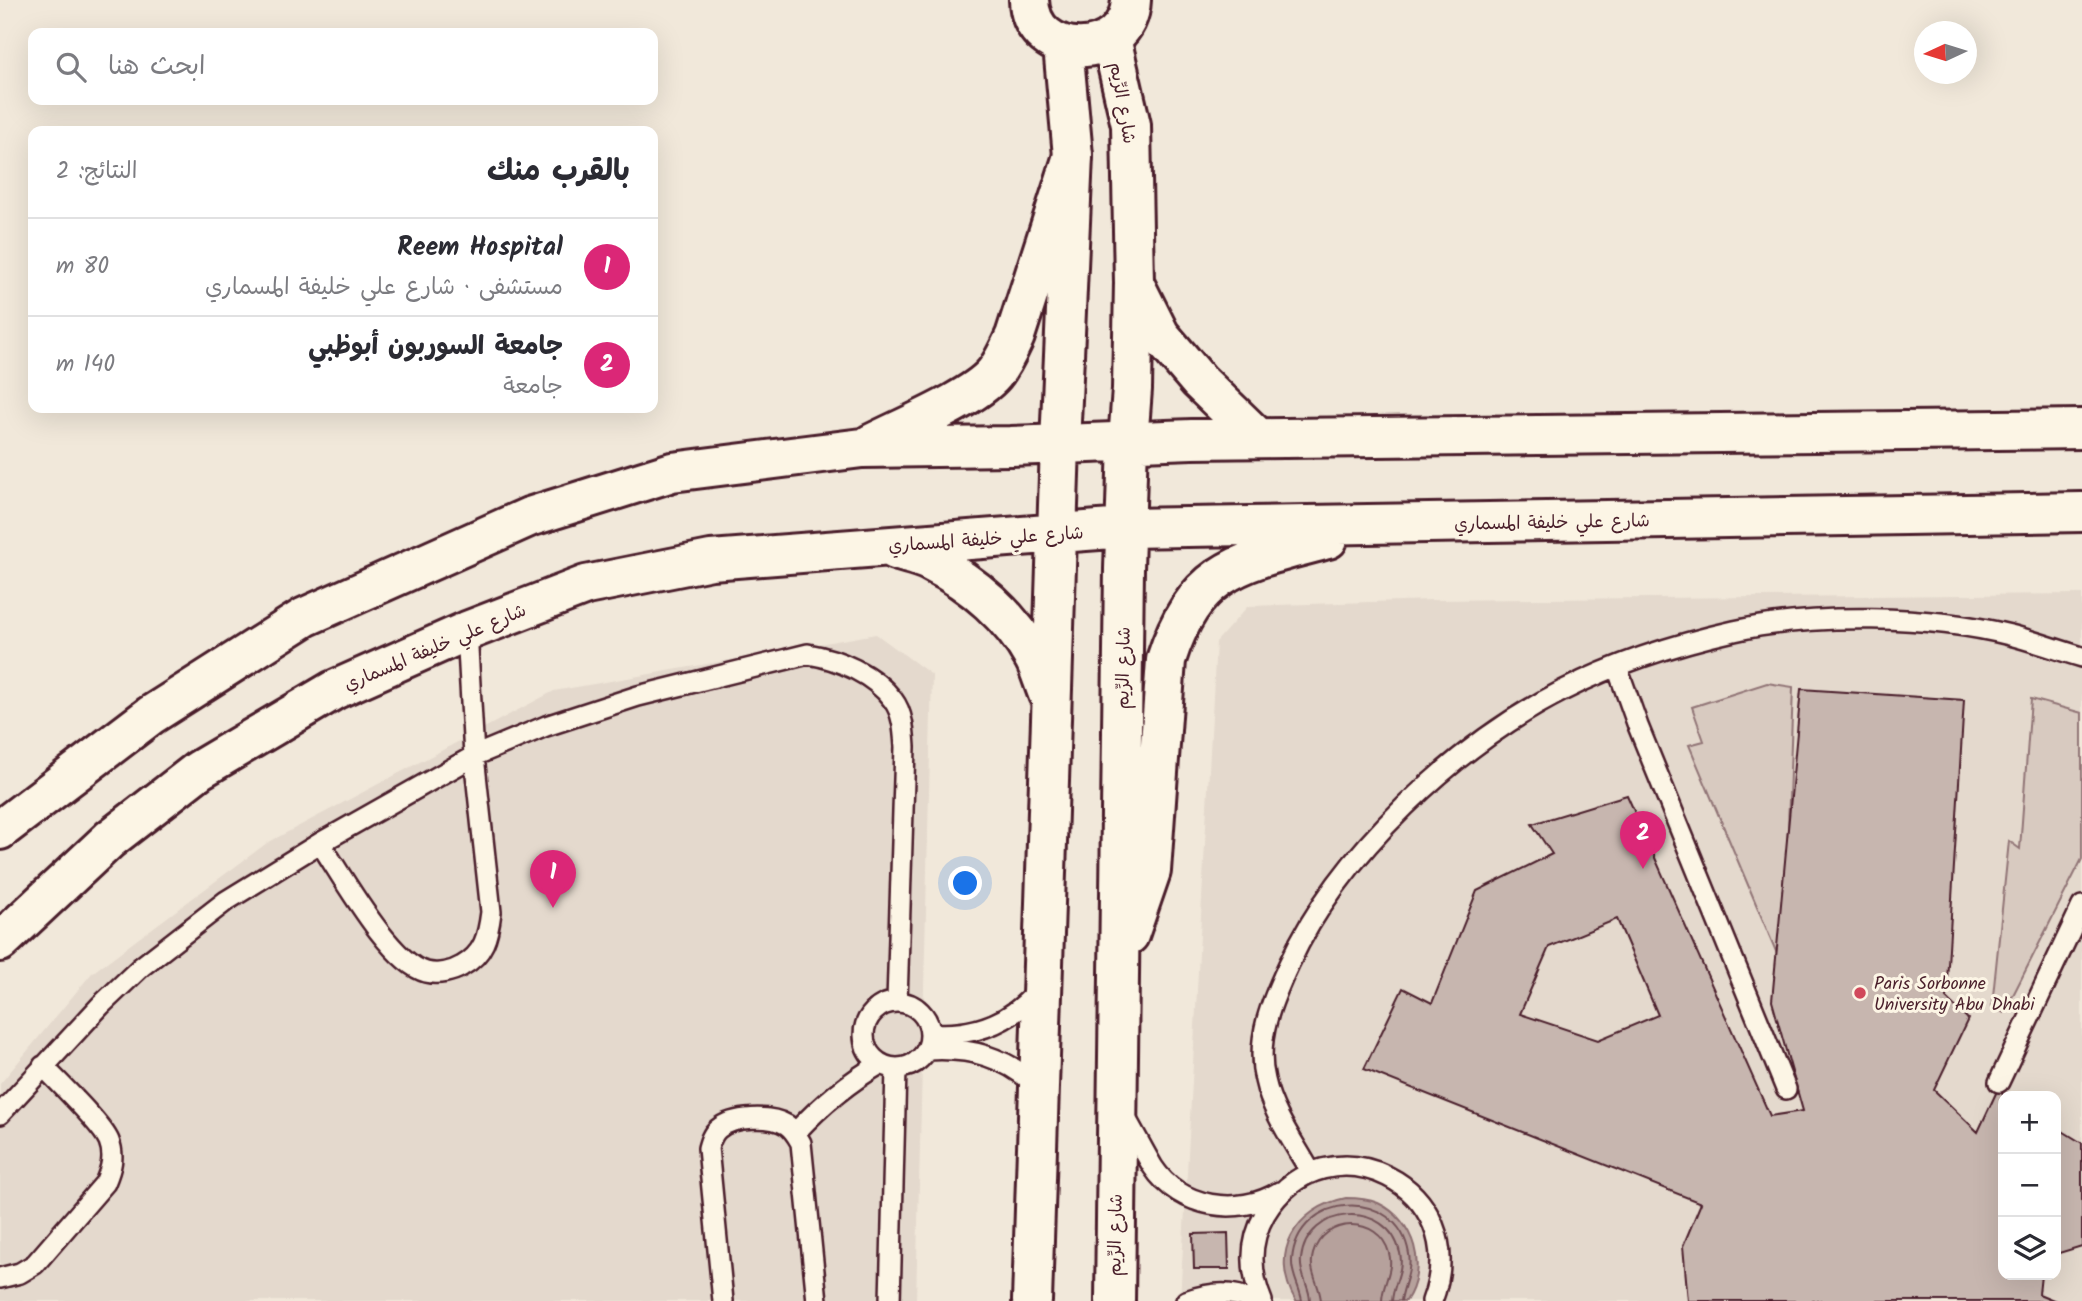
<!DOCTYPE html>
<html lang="ar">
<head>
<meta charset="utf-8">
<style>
	:root { --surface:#fff; --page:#f2f2f3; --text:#2b2b33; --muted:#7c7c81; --line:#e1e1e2; --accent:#db2777 }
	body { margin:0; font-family:Kalam,"Playpen Sans Arabic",sans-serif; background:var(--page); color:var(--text); direction:rtl }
	.controls { position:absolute; right:21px; bottom:21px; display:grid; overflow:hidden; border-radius:14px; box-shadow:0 7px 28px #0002 }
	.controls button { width:63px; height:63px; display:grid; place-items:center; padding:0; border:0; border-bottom:2px solid var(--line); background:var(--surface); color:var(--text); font:35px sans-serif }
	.compass { position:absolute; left:1914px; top:21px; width:63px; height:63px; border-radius:50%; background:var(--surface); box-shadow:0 7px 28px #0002; rotate:266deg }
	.you { position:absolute; left:966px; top:884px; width:24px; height:24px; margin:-18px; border:5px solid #fff; border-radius:50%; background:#1a73e8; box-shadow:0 0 0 10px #1a73e833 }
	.badge { display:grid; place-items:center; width:46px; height:46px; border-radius:50%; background:var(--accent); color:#fff; font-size:23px; font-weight:700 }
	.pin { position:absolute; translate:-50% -58px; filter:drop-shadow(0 2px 4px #0008) }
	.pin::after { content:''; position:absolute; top:37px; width:24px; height:21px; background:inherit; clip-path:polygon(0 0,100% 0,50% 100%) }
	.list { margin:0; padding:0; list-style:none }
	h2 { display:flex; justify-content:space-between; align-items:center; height:91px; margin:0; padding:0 28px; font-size:30px }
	h2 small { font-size:23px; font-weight:400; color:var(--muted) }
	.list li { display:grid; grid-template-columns:46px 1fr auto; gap:21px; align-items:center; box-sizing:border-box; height:98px; padding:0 28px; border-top:2px solid var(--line) }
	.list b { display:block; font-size:26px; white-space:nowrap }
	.list p { margin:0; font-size:23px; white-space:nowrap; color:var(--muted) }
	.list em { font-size:23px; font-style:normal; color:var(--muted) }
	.icon { flex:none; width:38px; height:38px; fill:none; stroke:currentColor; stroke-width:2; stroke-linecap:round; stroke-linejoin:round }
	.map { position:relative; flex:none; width:2082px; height:1301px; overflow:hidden; direction:ltr }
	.search { position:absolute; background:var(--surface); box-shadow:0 7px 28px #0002; left:28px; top:28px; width:630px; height:77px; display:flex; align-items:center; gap:18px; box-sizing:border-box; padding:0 24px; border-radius:14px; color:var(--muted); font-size:26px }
	.panel { position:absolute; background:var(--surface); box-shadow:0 7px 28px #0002; left:28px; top:126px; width:630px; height:287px; border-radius:14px; direction:rtl }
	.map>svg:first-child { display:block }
	.built { fill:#e4d9cd; fill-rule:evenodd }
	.green { fill:#d8cac0; stroke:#917476; stroke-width:2 }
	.water { fill:#b6a19c; stroke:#8b6d6f; stroke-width:2 }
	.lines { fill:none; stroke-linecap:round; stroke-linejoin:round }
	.shore { stroke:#755358; stroke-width:2 }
	.building { fill:#c7b6af; stroke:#4a1f2b; stroke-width:2; fill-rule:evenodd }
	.lane-casing { stroke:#4a1f2b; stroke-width:24 }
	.street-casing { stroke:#4a1f2b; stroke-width:44 }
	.secondary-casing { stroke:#4a1f2b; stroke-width:44 }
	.lane { stroke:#fcf5e5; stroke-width:19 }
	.street { stroke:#fcf5e5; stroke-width:38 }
	.secondary { stroke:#fcf5e5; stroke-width:38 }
	.poi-dot { fill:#d1495b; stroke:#fcf5e5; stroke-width:2.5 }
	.labels { text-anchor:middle; stroke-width:6; stroke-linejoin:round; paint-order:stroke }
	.street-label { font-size:18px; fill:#4a1f2b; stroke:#fcf5e5 }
	.poi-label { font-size:18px; fill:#4a1f2b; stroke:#fcf5e5; text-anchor:start }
</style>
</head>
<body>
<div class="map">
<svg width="2082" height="1301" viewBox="0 0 2082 1301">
	<rect width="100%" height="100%" fill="#f1e8da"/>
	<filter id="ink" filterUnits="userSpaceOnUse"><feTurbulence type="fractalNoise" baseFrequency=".0143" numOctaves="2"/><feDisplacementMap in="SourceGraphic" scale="14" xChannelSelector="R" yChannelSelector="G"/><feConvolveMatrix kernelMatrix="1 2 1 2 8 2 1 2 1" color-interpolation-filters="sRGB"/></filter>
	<g filter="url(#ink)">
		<path class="built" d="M2082 594V1301H1180L1216 642 1248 606 1432 600ZM2003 1096H2056V1275H2003Z
			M876 634 932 675 916 1301H0V1084L92 973 267 843 554 691Z"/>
		<path class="green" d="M1767 683 1793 687 1783 968 1689 745 1704 741 1692 707Z
			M2031 699 2082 713V859L2004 1013 1992 1006 2009 841 2020 849Z"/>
		<path class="water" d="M1346 1198C1357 1198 1368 1199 1378 1203 1415 1220 1428 1268 1406 1301H1296C1268 1254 1295 1208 1346 1198Z"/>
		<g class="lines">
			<path class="shore" d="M1302 1301C1300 1287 1291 1275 1292 1260 1297 1191 1398 1186 1409 1254 1412 1272 1403 1285 1401 1301
				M1310 1301C1310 1286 1299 1275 1301 1259 1307 1204 1388 1199 1400 1253 1404 1271 1393 1284 1392 1301
				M1321 1301C1320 1284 1308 1272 1313 1254 1323 1216 1379 1215 1389 1253 1394 1271 1382 1284 1382 1301"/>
		</g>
		<path class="building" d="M1801 689 1964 700 1946 998 1968 1019 1934 1090 1978 1132 1997 1091 2006 1096H2003V1275H2041L2039 1294 2056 1301H1688L1683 1246 1701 1203 1364 1069 1403 988 1432 1003 1477 891 1552 854 1532 824 1627 795 1770 1116 1803 1111 1772 1001ZM1617 919 1658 1015 1598 1040 1520 1014 1549 947Z
			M2056 1127 2082 1143V1246L2056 1254Z
			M1228 1233 1229 1269H1194L1193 1234Z"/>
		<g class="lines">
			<defs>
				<path id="lane" d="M1617 667 1638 726 1786 1089
					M320 843C341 874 390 963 426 972 438 975 452 972 462 966 484 954 488 936 491 912L474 756 467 631
					M864 1035a33 33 0 1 1 66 0a33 33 0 1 1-66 0Z
					M930 1033C975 1037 1011 1023 1039 989
					M927 1050C971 1047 1006 1057 1038 1087
					M1999 1082 2082 906
					M0 1114 101 1005 141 967 226 901 320 843 474 756 546 726 638 696 808 654C838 659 874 674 893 700 903 713 904 732 905 747L897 1002
					M1124 1115C1134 1132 1143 1150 1153 1167 1180 1208 1238 1217 1279 1192
					M796 1132C821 1105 847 1083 880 1064
					M1311 1173C1295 1144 1272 1113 1265 1080 1255 1039 1272 1000 1289 964 1340 853 1456 745 1564 690 1617 663 1676 644 1734 631 1814 613 1930 615 2010 635 2034 641 2058 650 2082 657
					M0 1278 20 1273 35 1264 105 1183C111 1169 115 1156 109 1141 102 1124 58 1082 43 1066
					M723 1301 708 1148C710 1141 712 1134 718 1129 733 1116 771 1115 787 1125 794 1130 797 1136 801 1143L817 1301
					M890 1301 896 1069
					M1186 1301C1208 1293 1232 1290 1253 1301
					M1262 1301C1250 1272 1249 1242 1265 1214 1326 1113 1476 1186 1432 1301"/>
				<path id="street" d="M1029 0C1031 63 1128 63 1131 0
					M1111 38 1131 125 1134 283 1132 389 1128 442
					M1060 444 1073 156 1063 46"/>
				<path id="secondary" d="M1134 283 1160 335 1199 381 1258 438
					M871 444C902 428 973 399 994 374 1003 363 1009 349 1015 336L1073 156
					M895 550C907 554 920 556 931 562 973 583 1011 616 1034 658 1040 669 1043 682 1048 694
					M0 830 151 715 305 617 529 517 672 472 862 448 1011 446 1192 439 2082 429
					M1129 935 1151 871 1166 660C1196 566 1243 562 1328 539
					M0 942 110 839 199 770 334 690 467 631 586 585 711 560 1125 528 2082 512
					M1032 1301 1060 444
					M1115 1301 1124 569 1128 442"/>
			</defs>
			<use href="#lane" class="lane-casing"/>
			<use href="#street" class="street-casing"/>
			<use href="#secondary" class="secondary-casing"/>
			<use href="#lane" class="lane"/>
			<use href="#street" class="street"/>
			<use href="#secondary" class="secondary"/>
		</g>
	</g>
	<circle class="poi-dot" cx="1860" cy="993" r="7"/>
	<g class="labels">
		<g class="street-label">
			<text transform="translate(1123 103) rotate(80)" y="6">شارع الرِّيم</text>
			<text transform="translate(1552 522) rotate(-1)" y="6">شارع علي خليفة المسماري</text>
			<text transform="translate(986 539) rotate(-4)" y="6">شارع علي خليفة المسماري</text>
			<text transform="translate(435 647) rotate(-23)" y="6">شارع علي خليفة المسماري</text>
			<text transform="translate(1123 668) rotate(-89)" y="6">شارع الرِّيم</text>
			<text transform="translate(1115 1235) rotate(-89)" y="6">شارع الرِّيم</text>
		</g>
		<g class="poi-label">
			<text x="1874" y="989">Paris Sorbonne<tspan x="1874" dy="21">University Abu Dhabi</tspan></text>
		</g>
	</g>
</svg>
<div class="controls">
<button>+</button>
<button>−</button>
<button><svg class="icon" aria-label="layers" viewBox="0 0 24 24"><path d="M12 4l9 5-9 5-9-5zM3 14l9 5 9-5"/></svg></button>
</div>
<svg class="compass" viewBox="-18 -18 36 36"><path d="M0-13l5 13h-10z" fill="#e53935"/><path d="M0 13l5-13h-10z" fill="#7c7c81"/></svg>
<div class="you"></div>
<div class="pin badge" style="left:553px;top:908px">1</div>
<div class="pin badge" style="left:1643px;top:869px">2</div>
<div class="search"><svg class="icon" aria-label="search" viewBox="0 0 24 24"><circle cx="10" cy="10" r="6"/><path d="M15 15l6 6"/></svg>ابحث هنا</div>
<section class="panel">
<h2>بالقرب منك<small>النتائج: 2</small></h2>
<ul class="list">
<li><span class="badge">1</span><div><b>Reem Hospital</b><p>مستشفى · شارع علي خليفة المسماري</p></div><em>80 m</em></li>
<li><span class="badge">2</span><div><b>جامعة السوربون أبوظبي</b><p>جامعة</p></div><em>140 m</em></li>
</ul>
</section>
</div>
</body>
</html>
